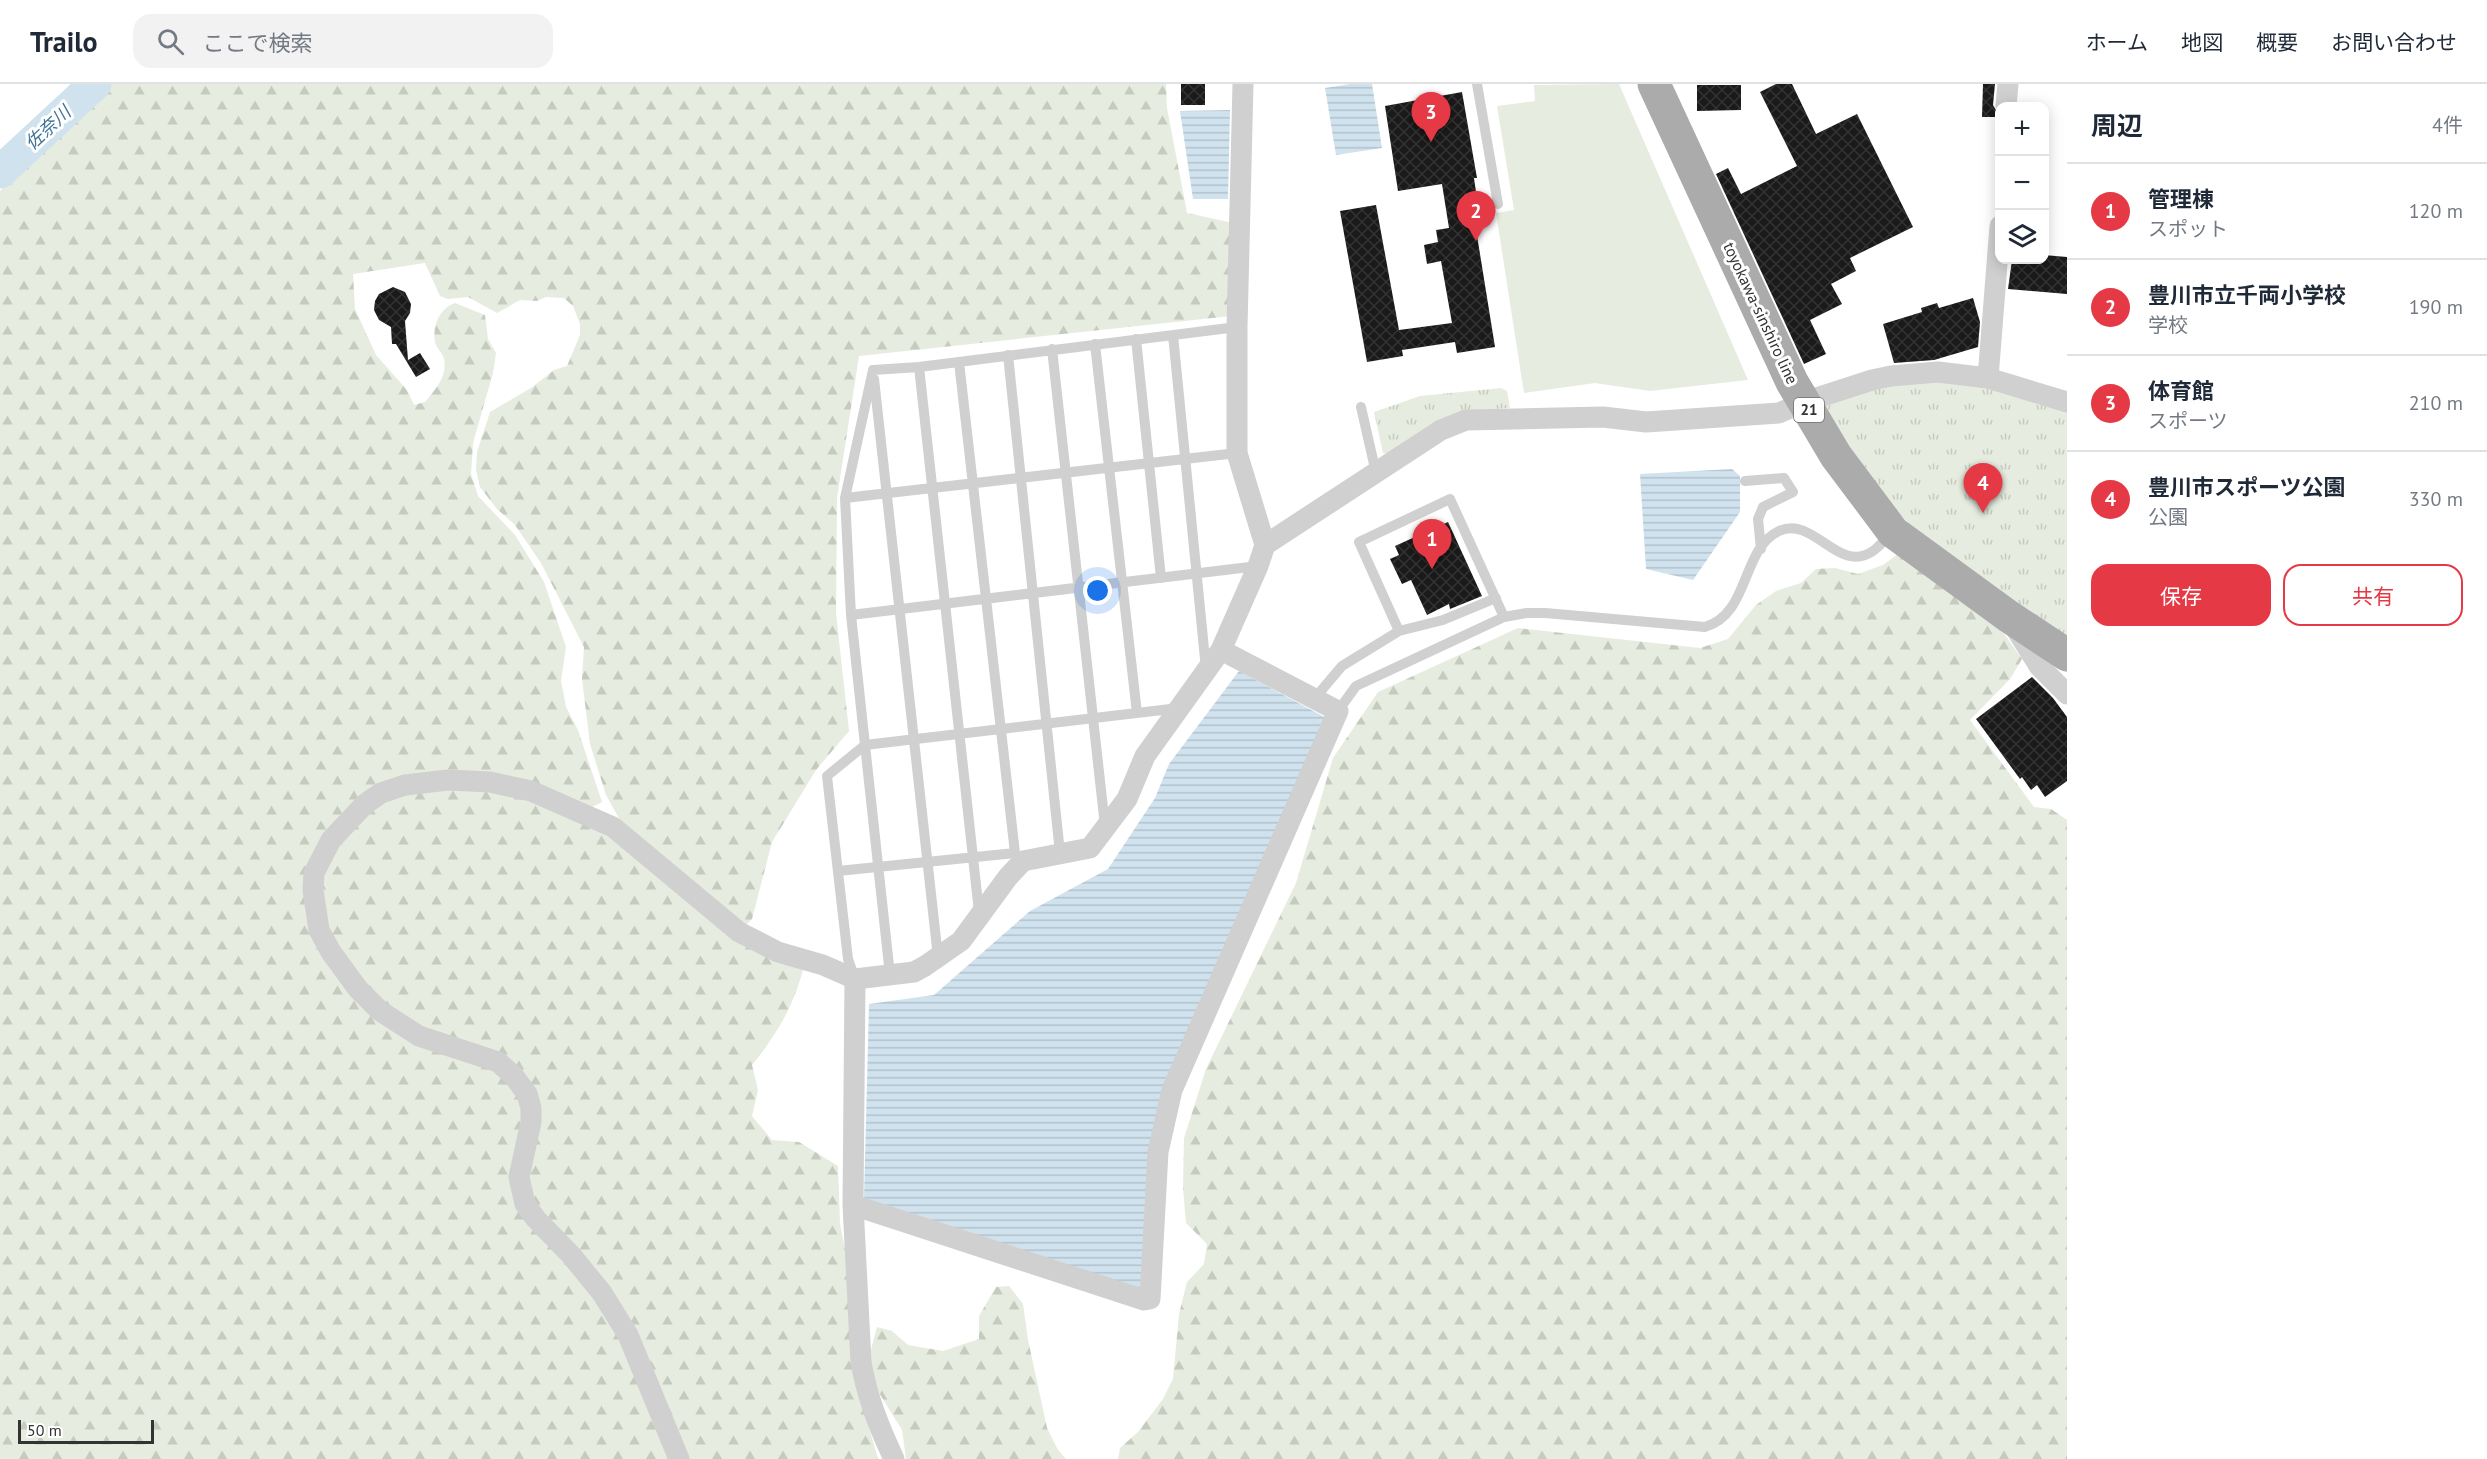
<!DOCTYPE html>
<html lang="ja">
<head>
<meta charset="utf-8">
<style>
	:root { --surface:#fff; --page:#f2f2f3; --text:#1f2937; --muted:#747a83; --line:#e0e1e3; --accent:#e63946 }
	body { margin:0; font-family:"PT Sans","Noto Sans JP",sans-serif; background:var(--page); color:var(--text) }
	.controls { position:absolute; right:18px; top:18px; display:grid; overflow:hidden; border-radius:12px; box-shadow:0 3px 15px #0003 }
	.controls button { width:54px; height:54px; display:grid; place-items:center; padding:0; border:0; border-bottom:2px solid var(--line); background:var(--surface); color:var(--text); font:30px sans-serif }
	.scale { position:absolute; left:18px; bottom:15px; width:136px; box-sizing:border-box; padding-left:6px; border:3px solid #333; border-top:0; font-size:16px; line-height:21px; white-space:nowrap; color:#333; -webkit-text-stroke:4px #fff; paint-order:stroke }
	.you { position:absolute; left:1098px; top:507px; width:21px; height:21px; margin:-15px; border:4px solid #fff; border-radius:50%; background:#1a73e8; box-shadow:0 0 0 9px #1a73e833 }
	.badge { display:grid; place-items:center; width:39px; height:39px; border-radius:50%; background:var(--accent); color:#fff; font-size:20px; font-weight:700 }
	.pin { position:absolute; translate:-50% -50px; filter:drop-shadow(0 2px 3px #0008) }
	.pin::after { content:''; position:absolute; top:32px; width:21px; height:18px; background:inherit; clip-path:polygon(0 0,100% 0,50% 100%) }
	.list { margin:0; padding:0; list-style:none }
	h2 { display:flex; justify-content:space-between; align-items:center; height:78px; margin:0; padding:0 24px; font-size:26px }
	h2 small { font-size:20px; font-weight:400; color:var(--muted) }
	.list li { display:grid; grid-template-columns:39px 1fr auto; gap:18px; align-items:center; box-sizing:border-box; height:96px; padding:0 24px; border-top:2px solid var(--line) }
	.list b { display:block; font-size:22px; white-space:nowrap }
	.list p { margin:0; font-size:20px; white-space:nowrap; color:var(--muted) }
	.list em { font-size:20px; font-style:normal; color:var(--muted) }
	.actions { display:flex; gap:12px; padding:18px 24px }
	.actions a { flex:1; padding:14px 0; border:2px solid var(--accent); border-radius:18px; text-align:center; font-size:21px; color:var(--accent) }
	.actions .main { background:var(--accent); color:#fff }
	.icon { flex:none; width:33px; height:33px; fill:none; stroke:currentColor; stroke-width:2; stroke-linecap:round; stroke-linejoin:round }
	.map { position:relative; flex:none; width:2067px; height:1375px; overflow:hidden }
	header { display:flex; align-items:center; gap:36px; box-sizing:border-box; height:84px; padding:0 30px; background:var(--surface); border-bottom:2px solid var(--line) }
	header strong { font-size:28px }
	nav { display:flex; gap:33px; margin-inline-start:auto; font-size:21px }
	.search { width:420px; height:54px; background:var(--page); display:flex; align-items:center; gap:15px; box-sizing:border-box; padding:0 21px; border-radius:18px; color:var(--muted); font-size:22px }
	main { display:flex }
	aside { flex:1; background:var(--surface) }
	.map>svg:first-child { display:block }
	.grass { fill:url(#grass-tufts) }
	.forest { fill:url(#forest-firs) }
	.garden { fill:#e6ecdf }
	.water { fill:url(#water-rules) }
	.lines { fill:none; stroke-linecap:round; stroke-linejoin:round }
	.river { stroke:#cfe2ee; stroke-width:33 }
	.building { fill:url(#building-cross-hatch) }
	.service { stroke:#d0d0d0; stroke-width:10 }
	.minor { stroke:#d0d0d0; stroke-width:21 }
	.primary { stroke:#ababab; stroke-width:33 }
	.labels { text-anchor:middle; stroke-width:6; stroke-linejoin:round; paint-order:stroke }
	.shield { fill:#fff; stroke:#707070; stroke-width:1.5 }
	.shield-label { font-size:15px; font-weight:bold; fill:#333 }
	.street-label { font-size:16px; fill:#333; stroke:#fff }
	.water-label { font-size:18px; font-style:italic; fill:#3f7597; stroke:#fff }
</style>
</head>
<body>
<header>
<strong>Trailo</strong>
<div class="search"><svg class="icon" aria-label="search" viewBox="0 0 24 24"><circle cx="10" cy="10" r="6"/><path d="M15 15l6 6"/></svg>ここで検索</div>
<nav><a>ホーム</a><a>地図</a><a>概要</a><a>お問い合わせ</a></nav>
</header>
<main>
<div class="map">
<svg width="2067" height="1375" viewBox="0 0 2067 1375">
	<defs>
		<pattern id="grass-tufts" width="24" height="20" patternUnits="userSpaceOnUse" patternTransform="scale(1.5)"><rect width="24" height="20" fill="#e6ecdf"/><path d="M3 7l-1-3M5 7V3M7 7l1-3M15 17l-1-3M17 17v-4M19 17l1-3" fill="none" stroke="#c6cbc0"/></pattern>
		<pattern id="forest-firs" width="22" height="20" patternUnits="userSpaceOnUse" patternTransform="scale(1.5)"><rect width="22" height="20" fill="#e6ecdf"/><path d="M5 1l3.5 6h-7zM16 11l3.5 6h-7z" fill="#c6cbc0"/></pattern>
		<pattern id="water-rules" width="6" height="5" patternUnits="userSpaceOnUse" patternTransform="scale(1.5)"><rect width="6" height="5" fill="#cfe2ee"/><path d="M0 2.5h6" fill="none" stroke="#b2c2cd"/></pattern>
		<pattern id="building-cross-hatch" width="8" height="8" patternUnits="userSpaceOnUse" patternTransform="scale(1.5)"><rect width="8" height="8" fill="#1a1a1a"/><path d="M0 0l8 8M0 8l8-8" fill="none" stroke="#333"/></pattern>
	</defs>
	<rect width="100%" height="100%" fill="#fff"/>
	<path class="grass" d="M1937 294 1979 299 2067 325V557L1934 465 1883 413 1850 372 1822 317 1889 298Z
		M1501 304 1507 307 1510 324 1464 327 1387 370 1383 369 1374 328 1420 312Z"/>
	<path class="forest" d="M105 0H1166L1167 24 1187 129 1233 139 1231 232 859 272 837 414 836 529 849 647 816 686 772 758 752 835 745 842 621 738 606 711 590 660 582 595 584 563 541 479 515 441 497 425 480 403 476 386 477 368 490 328 531 304 554 286 567 282 580 251V240L573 222 564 214 546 213 537 217 520 216 497 229 468 213 448 215 440 212 425 179 353 190 355 225 376 271 407 306 414 321 425 318C435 306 448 292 444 275 443 269 436 264 435 258 432 241 440 224 455 219L485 231 488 255 496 269 493 289 473 359 471 390 478 412 515 451 544 498 566 563 561 597 566 623 578 646 602 718 588 725 528 701 374 705 306 810 354 910 498 987 524 1019 512 1092 621 1253 672 1375H0V107Z
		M1898 470 2000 544 2022 575 2010 595 1970 636 2034 723 2051 725 2067 736V1375H1118L1120 1364 1138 1348 1163 1315 1173 1295 1179 1230 1187 1198 1204 1180 1207 1160 1186 1139 1183 1104 1184 1054 1206 985 1296 799 1333 674 1378 608 1518 544 1700 564 1728 555 1756 521 1776 507 1801 499 1816 485 1835 484 1858 490 1883 481Z
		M443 702 528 712 603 746 804 883C792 925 779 947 752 981L758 1006 752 1032 772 1056 799 1058 838 1082 840 1140 850 1189 853 1287 878 1375H687L665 1320 528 1108 529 1001 421 946 380 921 332 861 319 802 328 774 383 716Z
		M1009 1202 1023 1220 1028 1256 1047 1344 1058 1366 1066 1375H906L902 1346 876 1304 868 1277 877 1243 892 1247 908 1261 943 1267 979 1255V1232L996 1203Z"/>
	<path class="garden" d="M1619 0 1748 296 1650 307 1595 299 1524 309 1496 129 1514 126 1497 22 1535 17 1534 1Z"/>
	<path class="water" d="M1350 0H1372L1382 64 1336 71 1325 4Z
		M1230 26 1228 115H1193L1180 27Z
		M1732 385 1740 392V428L1693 496 1646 485 1640 390Z
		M1239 587 1330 636 1171 988 1145 1208 864 1115 869 920 934 911 1030 827 1108 785 1155 714 1169 680Z"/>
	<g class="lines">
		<path class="river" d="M0 88 95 0"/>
	</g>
	<path class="building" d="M1181 0H1205V21H1181Z
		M1776 0H1792L1816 50 1857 30 1913 143 1850 174 1856 187 1831 200 1842 220 1810 236 1826 270 1804 280 1716 90 1728 84 1741 110 1797 82 1760 8Z
		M1983 0H1995L1993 21 2000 33H1982Z
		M1697 1H1741V26L1697 27Z
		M1462 8 1477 94H1474L1480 136 1475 139 1495 263 1457 269 1455 258 1402 266 1403 272 1367 278 1340 127 1376 121 1399 246 1452 239 1441 177 1427 180 1424 161 1438 158 1436 146 1449 144 1442 100 1398 107 1385 22Z
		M2044 171 2067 173V210L2008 205 2012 176H2044Z
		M393 203 405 208 411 220 410 229 405 237 408 276 420 269 430 285 416 293 396 260H392L391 243 379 236 374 226 375 217 379 210Z
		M1973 214 1980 238 1978 263 1934 276 1894 279 1883 240 1922 228 1921 224 1937 219 1939 224Z
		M1448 438 1482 512 1450 525 1449 520 1427 531 1411 496 1402 500 1390 475 1399 471 1395 462Z
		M2032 593 2053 614 2067 633V697L2045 713 2037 701 2031 706 2022 693 2020 695 1976 635Z"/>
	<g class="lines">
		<path class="service" d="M1477 0 1498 120
			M1173 251 1206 585
			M1136 255 1161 494
			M1095 260 1137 629
			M1052 265 1105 742
			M1008 271 1060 769
			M959 278 1015 769
			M919 283 979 828
			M874 295 938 873
			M1361 323 1376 389
			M1745 397 1784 394 1793 408 1763 423 1758 435 1761 465
			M845 414 1237 369
			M851 531 1258 482
			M1399 547 1359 458 1450 415 1504 533
			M1314 615 1342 582 1399 547 1443 536 1496 514
			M1338 627 1356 602 1504 533 1527 529H1545L1705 543C1750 530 1741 465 1779 447 1814 431 1838 491 1873 467 1879 463 1884 456 1890 451
			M838 787 1015 769 1020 774
			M890 891 865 661 1179 624
			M855 895 848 875 827 692 865 661 851 531 845 414 873 286 919 283 1237 243"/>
		<path class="minor" d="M2006 22 2008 0
			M1988 294 2000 142
			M1265 461 1441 346 1466 336 1603 333 1646 338 1779 329 1804 318 1872 296 1891 292 1938 288 1988 294 2067 318
			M2014 542 2039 582 2067 610
			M855 895 853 1121 861 1278C867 1313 879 1343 894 1375
			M853 1121 1144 1216 1150 1215 1158 1068 1172 1006 1338 627 1221 566
			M679 1375 628 1251 602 1209 571 1171 536 1135 525 1120 519 1093 531 1038V1024L527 1010 513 991 498 978 419 952 380 927 358 905 331 868 319 846 313 806 314 789 331 756 365 720 381 709 405 701 448 696 490 698 531 707 613 743 739 848 778 868 823 881 855 895 914 888 925 882 961 857 1008 793 1023 777 1090 764 1127 715 1145 672 1221 566 1258 482 1265 461 1237 369V243L1243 0"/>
		<path class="primary" d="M1654 0 1792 298 1836 372 1893 448 2008 532 2067 571"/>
	</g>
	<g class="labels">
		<rect class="shield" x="1794" y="314" width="30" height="24" rx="4.5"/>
		<g class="shield-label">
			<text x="1809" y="331">21</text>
		</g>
		<g class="street-label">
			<text transform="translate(1761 229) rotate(65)" y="6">toyokawa-sinshiro line</text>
		</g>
		<g class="water-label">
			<text transform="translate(48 44) rotate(-43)" y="6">佐奈川</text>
		</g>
	</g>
</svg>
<div class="controls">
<button>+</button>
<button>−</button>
<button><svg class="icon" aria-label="layers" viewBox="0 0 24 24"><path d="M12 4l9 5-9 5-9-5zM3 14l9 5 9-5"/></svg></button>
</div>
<div class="scale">50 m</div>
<div class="you"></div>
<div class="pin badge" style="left:1432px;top:485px">1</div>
<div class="pin badge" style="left:1476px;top:157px">2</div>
<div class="pin badge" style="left:1431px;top:58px">3</div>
<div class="pin badge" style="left:1983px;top:429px">4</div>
</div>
<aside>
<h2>周辺<small>4件</small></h2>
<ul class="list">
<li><span class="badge">1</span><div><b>管理棟</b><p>スポット</p></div><em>120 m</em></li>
<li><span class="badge">2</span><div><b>豊川市立千両小学校</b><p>学校</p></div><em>190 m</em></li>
<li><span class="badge">3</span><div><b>体育館</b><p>スポーツ</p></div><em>210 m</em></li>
<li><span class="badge">4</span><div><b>豊川市スポーツ公園</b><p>公園</p></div><em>330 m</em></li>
</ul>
<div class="actions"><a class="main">保存</a><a>共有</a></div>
</aside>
</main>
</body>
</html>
